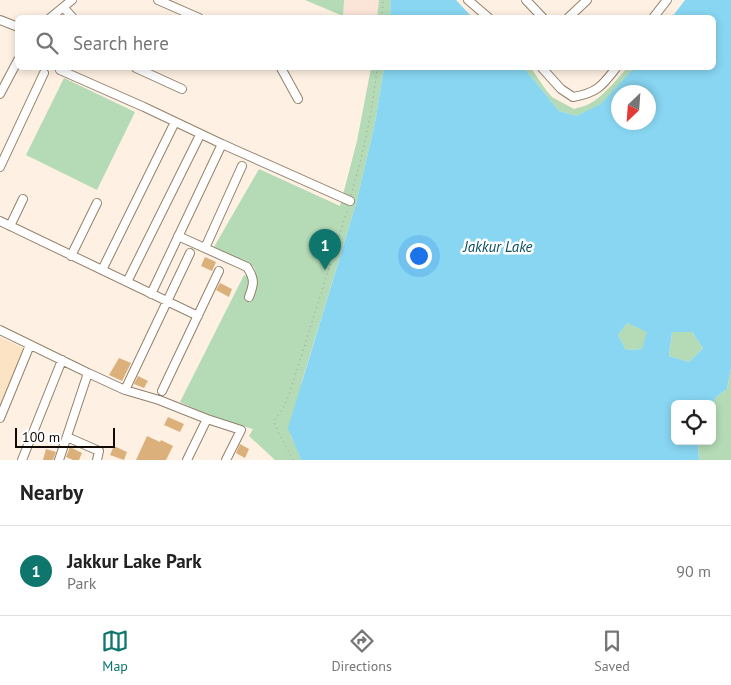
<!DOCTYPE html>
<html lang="en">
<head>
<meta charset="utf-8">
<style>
	:root { --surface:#fff; --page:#f2f2f2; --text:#222; --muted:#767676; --line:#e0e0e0; --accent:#0f766e }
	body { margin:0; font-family:"PT Sans",sans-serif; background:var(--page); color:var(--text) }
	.controls { position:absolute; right:15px; bottom:15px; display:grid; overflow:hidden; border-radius:8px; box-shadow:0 2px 8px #0003 }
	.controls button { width:45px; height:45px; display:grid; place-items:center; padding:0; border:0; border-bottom:1px solid var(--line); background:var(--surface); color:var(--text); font:25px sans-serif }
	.compass { position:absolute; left:611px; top:85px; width:45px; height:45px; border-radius:50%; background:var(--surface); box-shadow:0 2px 8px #0003; rotate:205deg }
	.scale { position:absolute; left:15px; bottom:12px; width:100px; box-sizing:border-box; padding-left:5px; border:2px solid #110a04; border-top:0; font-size:14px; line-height:18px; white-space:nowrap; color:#110a04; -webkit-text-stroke:4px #fff; paint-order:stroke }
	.you { position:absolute; left:418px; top:255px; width:18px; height:18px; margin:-12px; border:4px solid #fff; border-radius:50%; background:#1a73e8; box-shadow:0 0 0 8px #1a73e833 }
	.badge { display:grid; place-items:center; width:32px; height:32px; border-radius:50%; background:var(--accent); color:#fff; font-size:16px; font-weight:700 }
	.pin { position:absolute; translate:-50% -41px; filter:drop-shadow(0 1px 2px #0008) }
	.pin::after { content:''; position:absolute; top:26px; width:18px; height:15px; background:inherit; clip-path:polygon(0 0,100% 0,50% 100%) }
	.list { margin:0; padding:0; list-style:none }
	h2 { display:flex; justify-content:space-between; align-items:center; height:65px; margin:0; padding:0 20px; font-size:21px }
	h2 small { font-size:16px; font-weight:400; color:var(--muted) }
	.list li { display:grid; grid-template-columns:32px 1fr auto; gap:15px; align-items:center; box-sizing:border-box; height:90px; padding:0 20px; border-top:1px solid var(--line) }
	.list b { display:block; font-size:19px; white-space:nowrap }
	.list p { margin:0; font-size:16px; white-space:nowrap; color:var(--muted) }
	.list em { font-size:16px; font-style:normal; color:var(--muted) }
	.icon { flex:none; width:28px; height:28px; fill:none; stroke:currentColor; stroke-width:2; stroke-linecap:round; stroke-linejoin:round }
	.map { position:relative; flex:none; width:731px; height:460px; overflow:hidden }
	.search { position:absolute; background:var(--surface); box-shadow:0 2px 8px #0003; left:15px; right:15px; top:15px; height:55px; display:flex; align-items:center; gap:12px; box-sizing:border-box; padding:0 18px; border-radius:8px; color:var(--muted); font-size:19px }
	.sheet { height:155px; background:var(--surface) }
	nav { display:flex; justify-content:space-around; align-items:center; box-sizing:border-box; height:70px; border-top:1px solid var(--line); background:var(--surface); font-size:14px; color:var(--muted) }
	nav a { display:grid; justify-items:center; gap:2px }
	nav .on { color:var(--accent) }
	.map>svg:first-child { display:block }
	.built { fill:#fce3c4 }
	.education { fill:#fbe4d8 }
	.green { fill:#b4dab6 }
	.water { fill:#88d6f2; fill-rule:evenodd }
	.building { fill:#dbb07a }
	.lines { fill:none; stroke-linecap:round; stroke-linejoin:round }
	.minor-casing { stroke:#92806a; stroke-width:10 }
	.path { stroke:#a2978c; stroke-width:1; stroke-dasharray:1 4; stroke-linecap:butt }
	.minor { stroke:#fff; stroke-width:8 }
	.labels { text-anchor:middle; stroke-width:5; stroke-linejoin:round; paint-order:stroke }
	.water-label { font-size:15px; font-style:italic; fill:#084d60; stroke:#fff }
</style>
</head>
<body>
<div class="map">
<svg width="731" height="460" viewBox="0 0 731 460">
	<rect width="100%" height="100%" fill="#fef1e3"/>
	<path class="built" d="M0 337 25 349 0 411Z"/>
	<path class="education" d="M305 0H379L377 17H348Z"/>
	<path class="green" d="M305 0H344L343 16Z
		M379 0H391L390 17H377Z
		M371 68H384L375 123 356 204 302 381 291 436 296 447 301 460H275L249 436 253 429 212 417 180 402 244 275 258 281 254 267 214 247 259 169 340 206 357 141Z
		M524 68H531L546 90 552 97 574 109C579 107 584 107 589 104 604 96 616 80 627 68H634L601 105 576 116 559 111Z
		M64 78 135 112 97 190 26 155Z
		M627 323 648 332 642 349 626 350 618 335Z
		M672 332H692L703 348 689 362 669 356Z
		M731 368V460H699L698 447 700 441H712V406L715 398 727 389Z"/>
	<path class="water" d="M391 0H456L472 17H390Z
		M685 0H731V368L727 389 715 398 712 406V404H675V441H700L698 447 699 460H301L288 428 356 204 375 123 384 68H524L559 111 576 116 601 104 634 68H714V18L672 17ZM618 92H648V122H618ZM627 323 647 332 642 349 626 350 618 335ZM672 332H692L703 348 689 362 669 356Z"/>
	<path class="building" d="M205 257 216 262 212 271 201 266Z
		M220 283 232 289 229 297 216 290Z
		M119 358 131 363 122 381 109 375Z
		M138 376 148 381 144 388 134 384Z
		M168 417 184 424 180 432 164 425Z
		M147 436 160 442 161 440 173 446 166 460H136Z
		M240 444 249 449 245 458 236 453Z
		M114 446 127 452 124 460 110 455Z
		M70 447 82 453 79 460H73L66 457Z
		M46 449 56 452 53 460H43Z"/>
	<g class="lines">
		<defs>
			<path id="minor" d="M158 0 199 18
				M468 0 489 18
				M526 0 543 18
				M64 8 73 18
				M50 18 72 0
				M568 18 587 0
				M653 18 667 0
				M0 20 18 27
				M61 68 60 70 144 107 222 144 151 294
				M136 68 182 89
				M281 68 298 99
				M542 68 561 89 573 97C597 93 602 86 616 68
				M0 94 18 60
				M222 144 350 201
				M0 167 44 73
				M0 221 198 316
				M10 226 23 199
				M178 236 247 267C255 279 254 284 249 297
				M205 248 242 166
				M71 256 97 203
				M102 270 175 122
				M127 282 200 135
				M0 330 88 373 125 390 159 400 207 419 241 430 226 460
				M125 390 190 253
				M162 391 219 271
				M0 418 30 345
				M67 437 99 451 97 460
				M22 460 62 360
				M59 460 88 373
				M187 460 207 419"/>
		</defs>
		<use href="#minor" class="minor-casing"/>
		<path class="path" d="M382 18 383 0
			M351 195C363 154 373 110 377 68
			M293 460C287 447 278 435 274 421L282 410 289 395 348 208"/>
		<use href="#minor" class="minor"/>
	</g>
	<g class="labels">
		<g class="water-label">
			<text x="498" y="252">Jakkur Lake</text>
		</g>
	</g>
</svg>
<div class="controls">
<button><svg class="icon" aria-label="locate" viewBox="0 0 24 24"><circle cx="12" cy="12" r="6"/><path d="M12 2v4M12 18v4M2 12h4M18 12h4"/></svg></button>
</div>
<svg class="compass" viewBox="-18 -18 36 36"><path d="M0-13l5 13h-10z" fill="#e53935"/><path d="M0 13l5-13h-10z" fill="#767676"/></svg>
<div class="scale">100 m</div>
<div class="you"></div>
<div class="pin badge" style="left:325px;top:270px">1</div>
<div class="search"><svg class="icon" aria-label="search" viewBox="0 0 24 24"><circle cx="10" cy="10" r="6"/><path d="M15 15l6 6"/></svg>Search here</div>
</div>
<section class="sheet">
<h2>Nearby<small></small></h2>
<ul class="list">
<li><span class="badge">1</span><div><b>Jakkur Lake Park</b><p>Park</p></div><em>90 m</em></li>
</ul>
</section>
<nav>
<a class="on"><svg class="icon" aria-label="map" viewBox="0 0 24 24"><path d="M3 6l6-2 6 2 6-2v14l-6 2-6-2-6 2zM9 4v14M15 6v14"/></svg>Map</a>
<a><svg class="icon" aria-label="directions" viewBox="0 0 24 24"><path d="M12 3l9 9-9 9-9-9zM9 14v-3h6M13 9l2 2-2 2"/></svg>Directions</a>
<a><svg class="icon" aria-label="saved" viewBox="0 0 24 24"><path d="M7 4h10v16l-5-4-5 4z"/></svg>Saved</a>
</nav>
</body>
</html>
